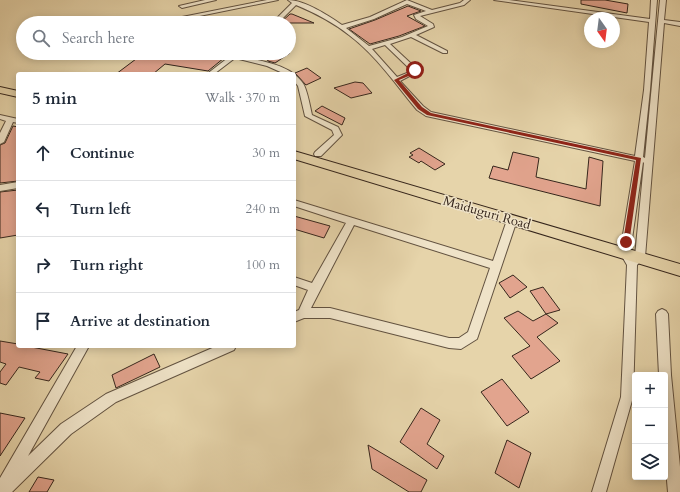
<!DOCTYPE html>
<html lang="en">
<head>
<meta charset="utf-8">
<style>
	:root { --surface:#fff; --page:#f2f2f3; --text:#1f2937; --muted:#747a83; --line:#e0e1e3 }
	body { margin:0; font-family:Cardo,serif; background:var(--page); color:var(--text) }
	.controls { position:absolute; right:12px; bottom:12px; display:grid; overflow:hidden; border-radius:4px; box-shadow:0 2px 10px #0003 }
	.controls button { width:36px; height:36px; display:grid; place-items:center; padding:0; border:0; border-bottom:1px solid var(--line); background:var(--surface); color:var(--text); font:20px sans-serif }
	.compass { position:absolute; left:584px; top:12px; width:36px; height:36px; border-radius:50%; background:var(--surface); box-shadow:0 2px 10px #0003; rotate:166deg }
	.stop { position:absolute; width:12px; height:12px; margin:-9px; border:3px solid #8f2418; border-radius:50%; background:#fff }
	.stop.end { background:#8f2418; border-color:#fff; box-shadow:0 1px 4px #0008 }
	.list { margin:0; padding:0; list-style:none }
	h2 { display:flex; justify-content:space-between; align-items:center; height:52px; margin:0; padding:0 16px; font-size:17px }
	h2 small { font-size:13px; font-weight:400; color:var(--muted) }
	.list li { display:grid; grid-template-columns:26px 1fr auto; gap:12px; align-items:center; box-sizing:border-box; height:56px; padding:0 16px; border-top:1px solid var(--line) }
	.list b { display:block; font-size:15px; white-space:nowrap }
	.list em { font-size:13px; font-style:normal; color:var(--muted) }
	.icon { flex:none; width:22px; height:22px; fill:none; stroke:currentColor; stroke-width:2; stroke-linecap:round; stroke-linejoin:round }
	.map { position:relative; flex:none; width:680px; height:492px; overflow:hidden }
	.search { position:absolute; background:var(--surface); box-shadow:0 2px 10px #0003; left:16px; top:16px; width:280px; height:44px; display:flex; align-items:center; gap:10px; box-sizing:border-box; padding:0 14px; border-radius:22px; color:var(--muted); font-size:15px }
	.panel { position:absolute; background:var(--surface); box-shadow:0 2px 10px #0003; left:16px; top:72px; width:280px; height:276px; border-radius:4px }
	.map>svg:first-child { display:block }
	.building { fill:#e2a48e; stroke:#36261c }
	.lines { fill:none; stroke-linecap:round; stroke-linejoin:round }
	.minor-casing { stroke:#625240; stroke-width:2 }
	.highway-casing { stroke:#36261c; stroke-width:2 }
	.minor { fill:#efe3c8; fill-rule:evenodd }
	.highway { fill:#e6d4aa; fill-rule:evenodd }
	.route { fill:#8f2418 }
	.labels { text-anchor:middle; stroke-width:3; stroke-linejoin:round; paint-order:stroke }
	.street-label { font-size:13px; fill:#36261c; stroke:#efe3c8 }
</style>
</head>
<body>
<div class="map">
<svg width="680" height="492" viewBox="0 0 680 492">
	<rect width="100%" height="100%" fill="#e6d4aa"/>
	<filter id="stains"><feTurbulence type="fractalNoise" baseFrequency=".005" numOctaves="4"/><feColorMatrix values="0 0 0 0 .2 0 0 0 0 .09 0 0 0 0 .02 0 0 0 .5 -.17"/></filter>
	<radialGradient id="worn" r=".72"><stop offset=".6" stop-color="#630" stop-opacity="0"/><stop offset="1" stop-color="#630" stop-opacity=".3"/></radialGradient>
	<path class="building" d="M581 0H605L628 4 627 13 581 4Z
		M408 6 421 11 407 16 425 26 399 36 370 44 349 29 375 20Z
		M290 14H292L314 23H280Z
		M144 53H196L224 58 208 71 165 64 153 74H116Z
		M274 53H290L275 63 268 61 267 59Z
		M307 68 321 78 306 85 295 73Z
		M355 82 363 83 372 93 351 98 334 88Z
		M322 106 345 118 342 125 315 111Z
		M13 126 18 127V181L0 183V145L5 143Z
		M419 148 445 164 435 170 421 161 419 163 409 157 413 155 410 153Z
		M513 152 539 158 536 177 586 189 589 157 603 161 600 206 489 178 493 166 508 170Z
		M18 190V235L0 238V192Z
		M294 216 330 226 324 238 294 229Z
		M513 275 527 287 510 298 499 283Z
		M543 287 560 310 546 314 530 291Z
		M518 311 533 321 546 314 558 323 537 337 560 361 531 379 512 356 530 346 504 318Z
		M0 341 18 344V346H26L68 354 49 381 35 378 40 372 19 367 6 385 0 383V372L6 364 0 362Z
		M154 354 160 367 116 388 112 375Z
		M502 379 529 412 507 426 481 392Z
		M421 408 440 420 427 444 444 456 437 469 400 442Z
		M0 413 25 418 0 456Z
		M507 440 531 453 519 488 495 473Z
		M368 445 427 480 421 492H409L372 469Z
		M38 477 54 480 47 492H29Z"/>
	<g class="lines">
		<defs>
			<path id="minor" d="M205 0H216L182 8 179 6Z
				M267 0H278L170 22 167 20Z
				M288 0C305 0 329 16 342 25L370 17 407 0 432 10 460 3 464 0H470L464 5 420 16 433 24 434 27 416 35 447 51V53H443L411 37 390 44 419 71 400 81 423 106 431 112 635 156 644 90 649 22 494 0H509L650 19 651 0H657L650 90 643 157 645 158 660 0H666L664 20 680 22V26L664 23 645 257 637 265 633 397 606 492H592L621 397 627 265 620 253 635 161 426 116 417 110C396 85 376 55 349 35 333 22 315 13 296 5L278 23H272L292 3ZM407 4 426 11 414 15 416 19 428 26 402 37 369 46 346 28 374 19ZM385 45 412 71 397 77 372 49ZM643 162 644 163 635 256 633 258 630 253Z
				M218 53H239V56C260 61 292 64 304 85 308 94 310 106 312 115L338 127 342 135 321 156H315L314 154 315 152 334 135 332 130 305 116 298 86 294 81V74H285L267 66 235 58 214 74H207L229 57Z
				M0 115 18 119V123L13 122 4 142 0 144V133L6 121 0 119Z
				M18 182V188L0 191V185Z
				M294 200 493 261 507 220 512 217 515 218 517 220 477 339 461 349 449 348 330 318H304L294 322V312L299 310 308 290 294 285V277L312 283 346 223 294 206ZM354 225 490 268 468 332 459 338H449L330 308H311Z
				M662 309 666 311 668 314 671 375 680 467V492H668L665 458V375H659L656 314 658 311Z
				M77 346H89L28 456 61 424 106 394 217 346H236L234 350 116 402 71 434 12 492H0V478Z"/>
			<path id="highway" d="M0 87 18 91V97L0 93Z
				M294 151 680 264V276L294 159Z"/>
		</defs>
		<use href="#minor" class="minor-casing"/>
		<use href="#highway" class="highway-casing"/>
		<use href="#minor" class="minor"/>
		<use href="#highway" class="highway"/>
	</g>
	<path class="route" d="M414 69 417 70 416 73 399 80 422 107 431 113 641 158 629 244 626 245 623 242 636 160 427 115 418 109 394 80 412 71Z"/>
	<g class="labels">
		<g class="street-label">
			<text transform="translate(487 212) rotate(16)" y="5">Maiduguri Road</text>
		</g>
	</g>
	<rect width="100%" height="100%" filter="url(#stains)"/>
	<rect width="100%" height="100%" fill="url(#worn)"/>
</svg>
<div class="controls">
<button>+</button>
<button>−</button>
<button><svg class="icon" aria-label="layers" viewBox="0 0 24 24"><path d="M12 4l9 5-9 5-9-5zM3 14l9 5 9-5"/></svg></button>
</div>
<svg class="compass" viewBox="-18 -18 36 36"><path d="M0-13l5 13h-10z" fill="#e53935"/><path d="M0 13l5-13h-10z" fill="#747a83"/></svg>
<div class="stop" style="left:415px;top:70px"></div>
<div class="stop end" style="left:626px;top:242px"></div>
<div class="search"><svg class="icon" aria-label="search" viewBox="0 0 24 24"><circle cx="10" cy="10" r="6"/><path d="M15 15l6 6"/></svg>Search here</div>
<section class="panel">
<h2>5 min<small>Walk · 370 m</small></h2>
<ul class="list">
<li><svg class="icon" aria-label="ahead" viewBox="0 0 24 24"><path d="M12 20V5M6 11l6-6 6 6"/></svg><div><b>Continue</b></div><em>30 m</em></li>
<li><svg class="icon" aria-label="left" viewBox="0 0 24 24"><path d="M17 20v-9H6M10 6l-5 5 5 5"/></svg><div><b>Turn left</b></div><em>240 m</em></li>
<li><svg class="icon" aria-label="right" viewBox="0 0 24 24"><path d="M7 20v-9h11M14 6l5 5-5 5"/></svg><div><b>Turn right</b></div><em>100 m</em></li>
<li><svg class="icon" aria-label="arrive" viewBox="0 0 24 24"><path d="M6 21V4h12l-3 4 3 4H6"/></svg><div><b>Arrive at destination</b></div></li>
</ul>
</section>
</div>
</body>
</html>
